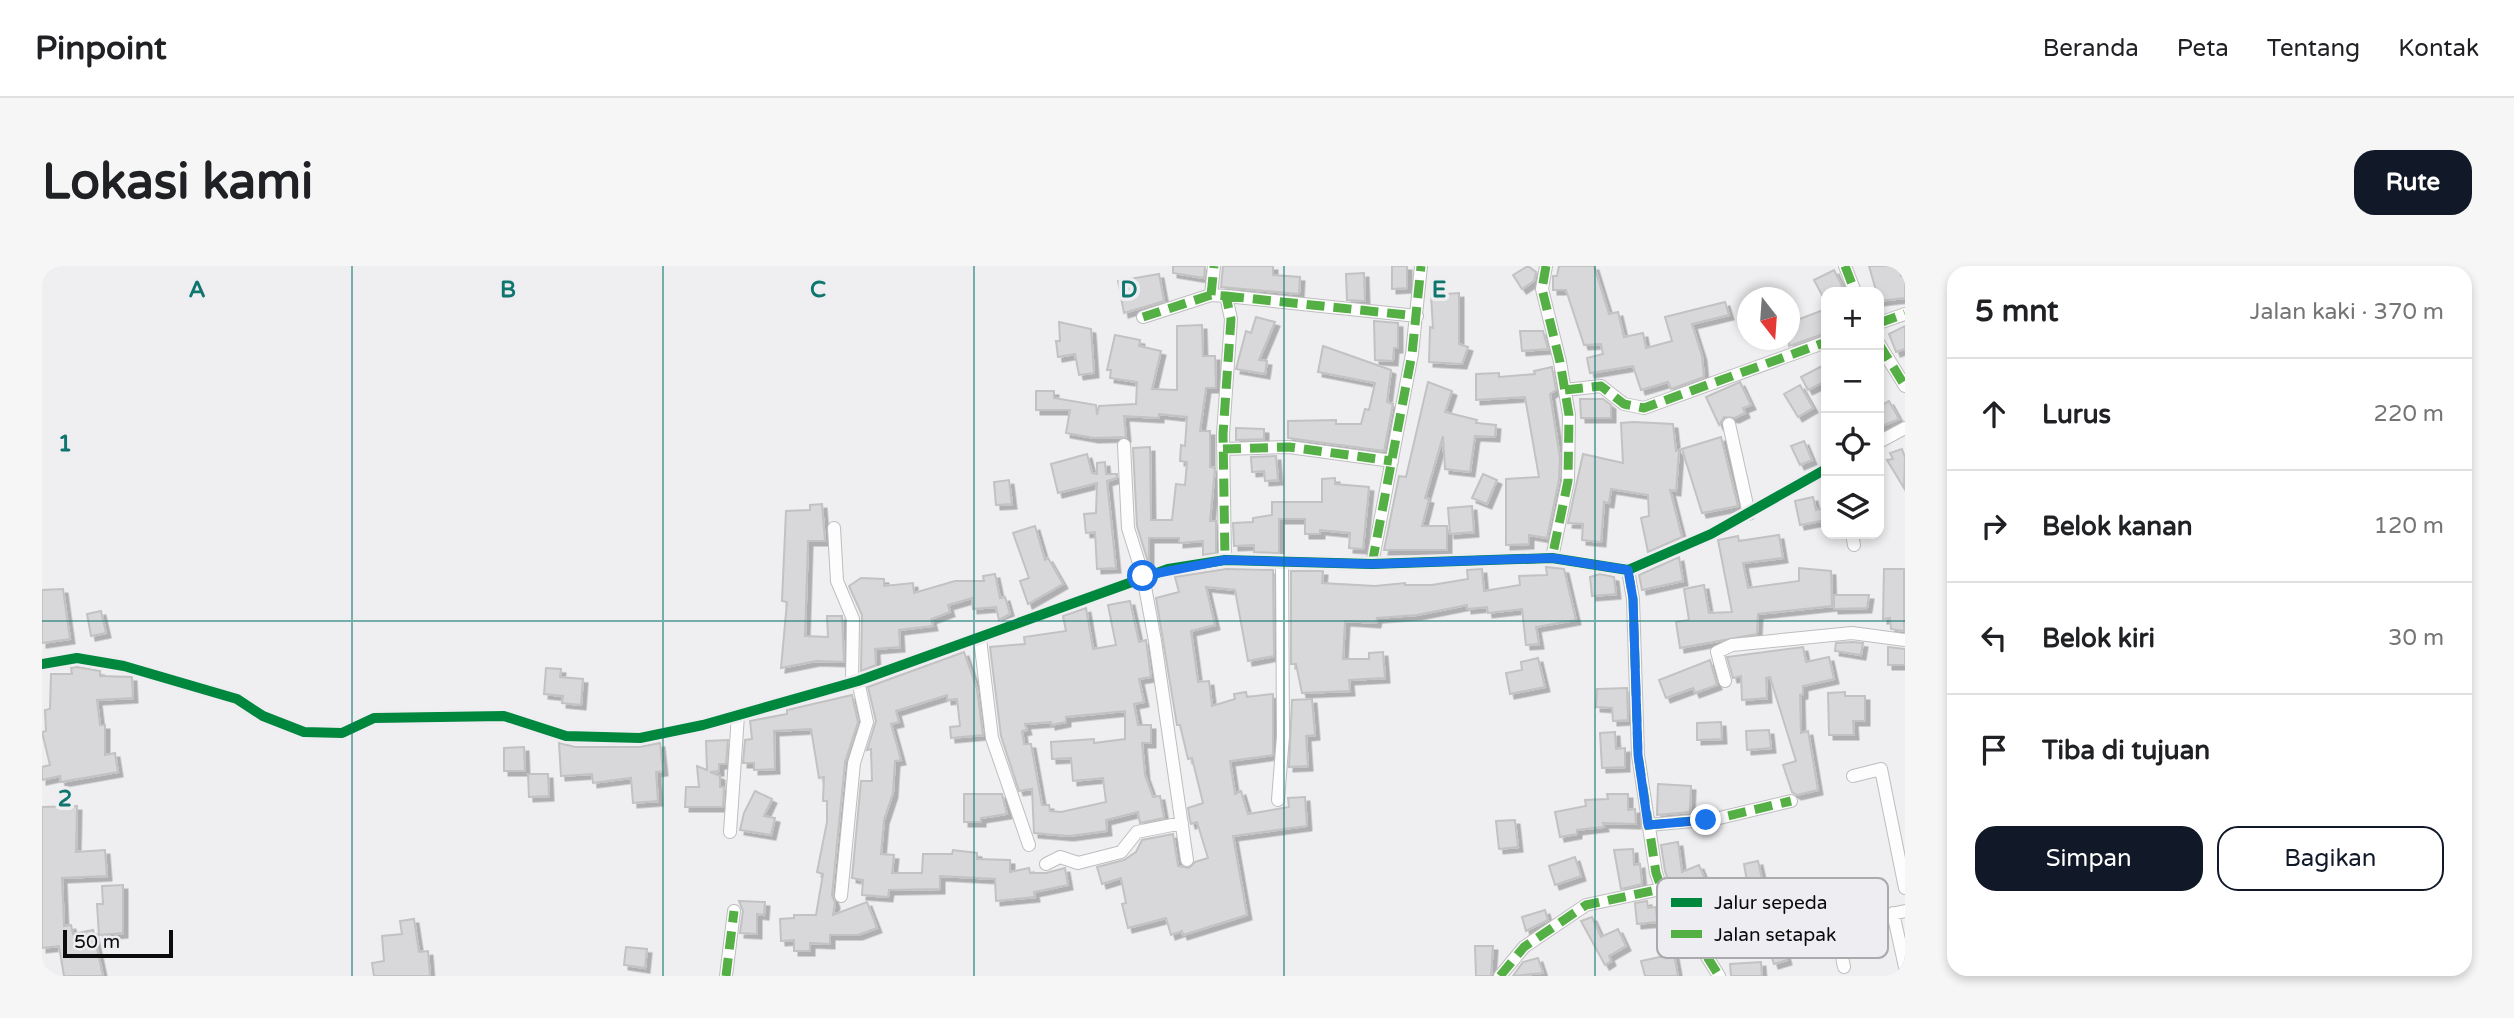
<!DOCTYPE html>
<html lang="id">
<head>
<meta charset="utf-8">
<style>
	:root { --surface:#fff; --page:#f6f6f6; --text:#202124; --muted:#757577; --line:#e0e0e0; --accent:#111827 }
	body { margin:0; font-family:"Varela Round",sans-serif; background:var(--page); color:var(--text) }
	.controls { position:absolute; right:21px; top:21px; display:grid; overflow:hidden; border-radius:14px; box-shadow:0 4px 10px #0003 }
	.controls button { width:63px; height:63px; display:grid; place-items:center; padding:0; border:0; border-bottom:2px solid var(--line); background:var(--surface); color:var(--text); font:35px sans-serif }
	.compass { position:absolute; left:1695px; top:21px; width:63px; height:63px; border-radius:50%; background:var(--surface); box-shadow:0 4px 10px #0003; rotate:163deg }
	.scale { position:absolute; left:21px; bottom:18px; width:110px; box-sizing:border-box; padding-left:7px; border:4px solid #0b0b0c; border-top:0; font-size:19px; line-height:24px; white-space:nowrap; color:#0b0b0c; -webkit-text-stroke:5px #eeeef2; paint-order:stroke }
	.stop { position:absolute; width:21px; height:21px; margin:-16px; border:5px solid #1a73e8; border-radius:50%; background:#fff }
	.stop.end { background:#1a73e8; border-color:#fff; box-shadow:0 2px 7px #0008 }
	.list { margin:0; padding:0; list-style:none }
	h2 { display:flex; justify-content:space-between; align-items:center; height:91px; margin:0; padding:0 28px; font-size:30px }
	h2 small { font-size:23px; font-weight:400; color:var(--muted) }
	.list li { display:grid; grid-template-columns:46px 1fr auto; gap:21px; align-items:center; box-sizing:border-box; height:112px; padding:0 28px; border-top:2px solid var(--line) }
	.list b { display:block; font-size:26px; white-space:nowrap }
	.list em { font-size:23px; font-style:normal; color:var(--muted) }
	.actions { display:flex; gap:14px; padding:21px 28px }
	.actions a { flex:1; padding:16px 0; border:2px solid var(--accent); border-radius:21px; text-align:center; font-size:24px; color:var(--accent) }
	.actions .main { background:var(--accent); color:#fff }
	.icon { flex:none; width:38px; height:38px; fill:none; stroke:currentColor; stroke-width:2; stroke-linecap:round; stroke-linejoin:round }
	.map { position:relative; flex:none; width:1863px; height:710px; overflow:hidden; border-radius:21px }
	header { display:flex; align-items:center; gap:42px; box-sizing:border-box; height:98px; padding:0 35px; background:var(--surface); border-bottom:2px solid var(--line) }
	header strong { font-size:33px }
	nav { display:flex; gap:38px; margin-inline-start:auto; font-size:24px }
	.intro { display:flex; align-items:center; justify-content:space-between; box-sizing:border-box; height:168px; padding:0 42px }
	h1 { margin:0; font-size:49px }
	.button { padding:18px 32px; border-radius:21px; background:var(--accent); color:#fff; font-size:24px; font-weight:700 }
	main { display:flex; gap:42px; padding:0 42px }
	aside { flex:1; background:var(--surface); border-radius:21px; box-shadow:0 4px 10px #0003 }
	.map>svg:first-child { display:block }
	.building { fill:#d8d8da; stroke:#c2c2c3; stroke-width:2; fill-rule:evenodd; filter:url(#shadow) }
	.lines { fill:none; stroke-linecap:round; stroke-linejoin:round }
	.street-casing { stroke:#bebec0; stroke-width:14 }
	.street { stroke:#fdfdfd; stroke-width:12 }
	.quiet { stroke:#54b044; stroke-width:9; stroke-dasharray:18 9; stroke-linecap:butt }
	.cycleway-casing { stroke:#eeeef2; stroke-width:15 }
	.cycleway { stroke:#00873e; stroke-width:10 }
	.route { stroke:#1a73e8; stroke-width:9 }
	.grid { fill:none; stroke:#0f766e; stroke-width:2; stroke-opacity:0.55 }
	.key { fill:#eeeef2; stroke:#aaaaad; stroke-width:2 }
	.key-label { font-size:19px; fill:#0b0b0c }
	.grid-label { font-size:23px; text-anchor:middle; font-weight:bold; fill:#0f766e; stroke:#eeeef2; stroke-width:7; stroke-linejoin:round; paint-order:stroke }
</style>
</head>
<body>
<header>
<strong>Pinpoint</strong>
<nav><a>Beranda</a><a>Peta</a><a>Tentang</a><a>Kontak</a></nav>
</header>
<div class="intro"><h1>Lokasi kami</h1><a class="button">Rute</a></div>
<main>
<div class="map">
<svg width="1863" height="710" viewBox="0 0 1863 710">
	<defs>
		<filter id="shadow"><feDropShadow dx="4.5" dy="4.5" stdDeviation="0" flood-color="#0004"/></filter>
	</defs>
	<rect width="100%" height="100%" fill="#efeff1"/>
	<path class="building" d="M1131 0H1163L1162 12 1131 7Z
		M1181 0H1231V9L1258 11 1257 28 1179 21Z
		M1350 0H1365V22L1350 23Z
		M1486 0 1494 6 1492 15 1480 23 1471 9Z
		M1517 0H1552L1567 48 1576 46 1582 71 1601 67 1604 82 1630 75 1623 51 1683 36 1687 49 1650 58 1660 90 1662 111 1629 123 1626 116 1599 124 1591 100 1548 107 1545 92 1561 88 1559 78 1542 79 1524 24H1511V10H1515Z
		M1827 0H1859V10H1863V32L1837 35Z
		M1792 4 1801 22 1784 26 1781 31 1772 14Z
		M1322 7 1323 35 1305 34 1304 8Z
		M1117 8 1122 35 1082 47 1076 15Z
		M1417 27V78L1426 81 1420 98 1387 96 1388 61 1391 62 1389 29Z
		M1784 43V67L1747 80V57Z
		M1214 51 1233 56 1217 94 1225 95 1223 108 1194 103 1204 65 1209 67Z
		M1332 55 1356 57V82H1352L1351 95 1333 94Z
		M1017 56 1049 63 1052 107 1037 109 1033 88 1016 91 1014 75H1018Z
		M1160 59 1161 90H1173L1174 122H1164L1158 165H1168V201L1173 202 1168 255H1174V287L1161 289V275L1137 277V272H1107V299L1095 260 1091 182 1108 181 1109 254H1130L1134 218 1143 219 1145 196 1138 195 1139 179 1143 180 1145 151 1117 148V152L1082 150 1084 171 1052 172 1024 167 1028 144H994V125H1012V132L1054 139 1055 149 1057 140 1094 138 1095 116 1068 112 1069 104H1065L1073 69 1098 74 1097 80 1119 85 1110 123 1135 124V60Z
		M1863 60V83L1854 86 1847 68Z
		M1478 65H1501L1506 83 1480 85Z
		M1281 80 1349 104 1345 136 1351 138 1342 185 1246 172V155L1294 154V158H1319L1323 143 1327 144 1333 117 1276 106Z
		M1784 98V115L1766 124 1759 111Z
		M1510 101 1514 124 1508 128 1518 192 1517 214 1505 272 1487 269V278L1464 279V213L1497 211 1483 131 1434 134V108L1457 107V111L1493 108 1492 105Z
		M1386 116 1410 125 1403 146 1435 154 1434 157 1454 159 1453 171 1433 170 1428 206 1403 203 1401 170 1383 232 1387 233 1380 260H1405V284H1342L1357 210 1364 211Z
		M1698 116 1709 139 1701 142 1703 147 1693 152 1682 151 1677 159 1664 131Z
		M1758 119 1771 142 1756 151 1742 128Z
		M1538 133H1561L1569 139V152H1539Z
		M1847 135 1857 153 1837 161V141Z
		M1592 156 1631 158 1634 185 1637 184 1634 225 1628 224 1640 271 1606 286 1599 252 1607 250 1606 229 1569 223 1567 237 1562 236 1559 276 1540 274 1541 258 1526 257 1541 188 1581 197 1579 157Z
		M1194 162 1222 163V173L1194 174Z
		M1679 171 1696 240 1660 247 1640 183Z
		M1762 175 1770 194 1758 199 1749 180Z
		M1860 183 1863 192 1862 222 1845 194 1851 193 1848 187Z
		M1045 188 1050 207 1055 208V197L1063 196 1064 208H1075V212L1065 215 1074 302 1055 303 1053 266 1044 267 1042 248 1054 247 1055 217 1016 227 1009 198Z
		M1234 190 1236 214 1223 215 1222 205 1210 206 1209 191Z
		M1441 208 1455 214 1445 238 1430 232Z
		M1293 212V218L1327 221 1321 283 1307 282 1308 267 1278 264V268H1263V253H1237V287L1212 286V279L1192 280 1191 257 1211 256V252L1230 249V236H1280V213Z
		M967 214 970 238 954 239 952 216Z
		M1771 231 1774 244 1781 242 1784 254 1758 259 1753 235Z
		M780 238 783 275H766L763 370 786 371 785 350H800L802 396 774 395 739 402 745 336 740 335 744 245 768 244V239Z
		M1430 240 1432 266 1408 268 1406 242Z
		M993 260 1003 294 1006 292 1021 318 986 338 978 315 987 312 971 267Z
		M1737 269 1741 292 1701 297 1706 322 1757 315V302L1789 305 1790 340 1716 348 1715 368 1638 382 1634 356 1647 354 1642 323 1662 319 1667 347 1690 346 1676 274 1696 270 1697 275Z
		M1637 291 1641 315 1600 324 1597 309Z
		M1504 301 1522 303 1534 354 1494 361 1497 378 1484 379 1480 343 1446 347 1445 341 1425 343V339L1375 349 1335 352 1334 357 1303 355 1301 393H1327V387L1341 386 1343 412 1307 414 1308 425 1260 427 1254 398H1249V305H1281L1280 317 1333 320 1363 317V319H1390L1426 313 1425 304 1440 303 1442 325 1478 319 1477 310 1505 309Z
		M1184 303 1231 304 1232 390 1206 395 1193 324 1164 321 1173 359 1149 365 1156 416 1167 415 1170 440 1193 433 1192 428 1204 426 1205 431 1231 428V489L1188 495 1193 528 1199 525 1206 548 1247 541 1246 532 1263 531 1265 560 1191 570 1205 649 1141 669 1140 665 1129 669 1124 652 1086 662 1080 638 1084 637 1079 612 1060 618 1055 601 1082 594 1094 586 1100 574 1131 568 1136 600 1147 602 1153 596 1166 592 1155 556 1149 558 1148 554 1146 542 1161 537 1150 492 1146 493 1138 459H1135L1114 332 1137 326 1133 311Z
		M1842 303H1862V365L1849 363 1848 352 1841 353Z
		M953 308 958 332 963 331 968 348 957 354 954 341 931 343 930 332 906 339 908 346 889 353 891 360 857 364 858 381 833 383 834 399 819 405 820 349 807 320 819 312 842 313V320L871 317 872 327 913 315H942L941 310Z
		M1558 308 1572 311 1574 328 1550 330 1548 311Z
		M21 323 28 373 0 377V324Z
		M1792 329H1827L1825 342 1792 343Z
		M1088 335 1097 376 1104 374 1109 411 1097 413 1102 436 1092 438 1096 459H1109V477H1100L1103 509 1111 531 1118 530 1122 552 1098 557 1096 546 1064 554 1065 565 1027 570 992 567 990 523 977 525 959 470 948 381 983 378 982 371 1024 365 1021 350 1044 342 1051 383 1074 379 1066 339ZM1083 445V473L1052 477V473L1009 476 1010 493 1029 492 1031 515 1061 512 1064 536 1019 546 1008 545 1007 539H1000L989 478H982L980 465 985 464 983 458 1009 456V459L1024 456V451Z
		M59 345 64 367 49 370 45 348Z
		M1810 376 1821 377 1819 389 1793 385 1794 377Z
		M1761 381 1764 396 1787 391 1792 413 1761 420V428L1758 429 1759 467 1766 465 1776 524 1755 529 1750 526 1741 499 1754 495 1728 411 1724 412 1725 432 1700 434 1699 410 1691 412 1685 391Z
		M1846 381 1863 383V399H1846Z
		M922 386 935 423 941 469 909 472 908 461 918 460 915 433 905 434V429L854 445 857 456 849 458 859 494 853 495 851 527 842 554 839 588 852 589 850 607H880L881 588H910L911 584 935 587V593L968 594V606L987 602 988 607H1004L1023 602 1026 619 992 626 993 631 954 635 953 613 898 610V623L847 624 846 631 820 629 821 614 810 612 819 515H830L829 483 825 484 834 455 826 421Z
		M1496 392 1503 421 1468 428 1464 407 1480 404 1479 396Z
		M1668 394 1675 419 1653 427 1651 422 1624 432 1617 414Z
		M35 401 58 405V410L90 411 91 432 55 434 58 459H63V489L73 487 76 506 19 516 18 510 0 514V501L8 499 0 466 4 465 3 444 8 443 9 408H30L29 402Z
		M504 402 519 403 518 411 541 413 539 439 520 437 521 430 502 428Z
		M1585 422 1586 454 1571 455 1570 442 1554 441 1555 423Z
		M1803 426V430H1823V455H1811L1812 469H1787L1786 427Z
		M810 429 816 456 803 496 790 629 793 637 791 649 825 636 835 662 816 669H788V678L768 677V685H752V674L739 675 738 653 752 652V649H774L781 608 775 606 785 556V535H781L782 511 777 512 769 463 732 465 733 503 712 504V497H701L703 474 710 473 708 455 745 448V444Z
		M1270 433 1273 469 1264 470 1266 500 1247 501 1250 434Z
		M1679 456 1680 473 1655 474V457Z
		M1727 464 1729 482 1705 484 1704 465Z
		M1573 466 1574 483 1583 482V501L1560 502 1558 467Z
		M686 474 684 498H677V505L668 506 678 510V521H682L681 541H643L644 521H657L655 500 665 504 664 475Z
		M517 477 533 481H598L618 477 621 505 614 506 616 535 591 537 589 512 551 517 550 508 519 510Z
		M482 481 483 505H462V482Z
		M486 508H506L507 530 487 531Z
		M1616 518 1649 520 1648 546 1615 549Z
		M713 525 730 533 722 550 733 552 729 569 698 564 702 547Z
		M922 528H960L965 548 939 552V556H922Z
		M1565 528H1586V544L1593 543 1594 558 1561 557 1562 561 1535 564V568L1518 571 1513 546 1544 540 1543 534 1566 533Z
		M35 540 34 586 63 584 65 610 20 612 22 660 29 659 31 668 51 664 61 710H22L17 680 0 682V541Z
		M1473 554 1476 581 1457 583 1454 555Z
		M1636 576 1640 606 1657 599 1664 616 1707 627 1702 598 1716 595 1731 663 1714 669 1657 666 1651 658V651L1640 647 1643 628 1632 631 1623 605 1619 579Z
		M1591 583 1592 599 1598 598 1600 618 1579 623 1572 584Z
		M1533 591 1539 610 1513 619 1507 600Z
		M81 619V667L57 669 55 638H61L60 620Z
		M697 635 723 636 722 649 715 648V668L698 667 701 645Z
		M1605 635 1606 642 1614 641 1615 656 1595 658 1593 637Z
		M1503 644 1506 654 1484 665 1480 651Z
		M1550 651 1559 671 1576 663 1584 680 1567 690 1569 695 1563 699 1539 655Z
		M372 653 377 686 386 685 388 710H332L330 697 342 695 340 670 360 668 358 655Z
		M1730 676 1741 680 1745 694 1732 698 1725 677Z
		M1433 680H1451L1449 710H1434Z
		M584 681 605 683 603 702 582 699Z
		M1632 688 1636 710H1603L1599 695Z
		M1496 692 1501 707 1471 710 1481 696Z
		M1719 696 1720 710H1689L1688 698Z"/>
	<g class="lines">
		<defs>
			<path id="street" d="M1504 0 1500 23 1518 96 1527 149 1526 215 1510 292
				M1803 0 1813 26
				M1169 29 1172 0
				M1184 30 1375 50
				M1101 51 1169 29 1184 30 1189 53 1181 168 1183 294
				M1837 57 1863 48
				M1837 78 1863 120
				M1523 124 1559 120 1582 138 1602 142 1784 76
				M1687 158 1707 248
				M1837 176 1863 162
				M1082 179 1086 262 1101 310 1113 375 1145 594
				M1181 183 1247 181 1350 195
				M792 262 795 315 811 353 810 416
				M1810 268 1812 279
				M1330 298 1370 88 1379 0
				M1586 304 1591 333 1596 489 1614 607 1628 646 1659 681 1677 710
				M938 373 950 472 987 579
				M0 398 35 392 82 400 195 433 221 450 262 466 300 467 332 452 462 450 524 470 598 472 661 459 816 415 1126 303 1183 294 1330 298 1510 292 1586 304 1669 268 1784 203
				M1683 415 1675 386 1690 379 1810 367 1863 374
				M1811 510 1839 503 1863 622
				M1236 534 1241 470 1240 296
				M1606 559 1673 553 1749 535
				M688 566 696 449
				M1004 598 1018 591 1036 597 1079 586 1095 566 1140 557
				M799 630 812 497 825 456 816 415
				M1851 647 1863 701
				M1794 660 1802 701
				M1738 672 1863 645
				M684 710 692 645
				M1458 710 1482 681 1544 639 1619 623"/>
		</defs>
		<use href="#street" class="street-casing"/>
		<use href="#street" class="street"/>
		<path class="quiet" d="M1504 0 1500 23 1518 96 1527 149 1526 215 1510 292
			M1803 0 1813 26
			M1169 29 1172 0
			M1184 30 1375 50
			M1101 51 1169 29 1184 30 1189 53 1181 168 1183 294
			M1837 57 1863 48
			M1837 78 1863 120
			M1523 124 1559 120 1582 138 1602 142 1784 76
			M1181 183 1247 181 1350 195
			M1330 298 1370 88 1379 0
			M1586 304 1591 333 1596 489 1614 607 1628 646 1659 681 1677 710
			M1606 559 1673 553 1749 535
			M684 710 692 645
			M1458 710 1482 681 1544 639 1619 623"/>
		<defs>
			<path id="cycleway" d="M0 398 35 392 82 400 195 433 221 450 262 466 300 467 332 452 462 450 524 470 598 472 661 459 816 415 1126 303 1183 294 1330 298 1510 292 1586 304 1669 268 1784 203"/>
		</defs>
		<use href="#cycleway" class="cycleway-casing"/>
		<use href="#cycleway" class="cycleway"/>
	</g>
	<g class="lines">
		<path class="route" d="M1101 310 1183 294 1330 298 1510 292 1586 304 1591 333 1596 489 1606 559 1664 554"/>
	</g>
	<path class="grid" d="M310 0V710M621 0V710M932 0V710M1242 0V710M1553 0V710M0 355H1863"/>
	<rect x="1615" y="612" width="231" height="80" rx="10" class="key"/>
	<rect x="1629" y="632" width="31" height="9" fill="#00873e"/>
	<rect x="1629" y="664" width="31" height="8" fill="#54b044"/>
	<g class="key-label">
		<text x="1672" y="643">Jalur sepeda</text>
		<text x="1672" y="675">Jalan setapak</text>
	</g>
	<g class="grid-label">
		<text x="155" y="31">A</text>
		<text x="466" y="31">B</text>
		<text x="776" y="31">C</text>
		<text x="1087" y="31">D</text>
		<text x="1397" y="31">E</text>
		<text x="23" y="185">1</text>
		<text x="23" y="540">2</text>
	</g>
</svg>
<div class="controls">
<button>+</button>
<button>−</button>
<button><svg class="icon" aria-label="locate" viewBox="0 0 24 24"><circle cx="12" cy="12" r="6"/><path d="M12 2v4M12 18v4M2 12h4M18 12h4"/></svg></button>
<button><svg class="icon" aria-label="layers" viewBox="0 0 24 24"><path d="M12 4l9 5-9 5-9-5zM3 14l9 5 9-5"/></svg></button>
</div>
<svg class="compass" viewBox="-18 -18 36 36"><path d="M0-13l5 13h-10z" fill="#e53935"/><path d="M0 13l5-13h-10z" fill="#757577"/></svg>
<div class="scale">50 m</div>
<div class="stop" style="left:1101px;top:310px"></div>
<div class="stop end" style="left:1664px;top:554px"></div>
</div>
<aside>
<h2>5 mnt<small>Jalan kaki · 370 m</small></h2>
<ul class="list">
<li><svg class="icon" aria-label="ahead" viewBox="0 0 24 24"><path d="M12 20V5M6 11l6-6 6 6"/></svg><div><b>Lurus</b></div><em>220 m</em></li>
<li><svg class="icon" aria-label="right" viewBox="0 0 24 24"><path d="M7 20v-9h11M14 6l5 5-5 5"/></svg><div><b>Belok kanan</b></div><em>120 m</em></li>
<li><svg class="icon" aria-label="left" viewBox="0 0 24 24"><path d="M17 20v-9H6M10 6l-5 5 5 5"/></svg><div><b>Belok kiri</b></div><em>30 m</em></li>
<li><svg class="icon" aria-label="arrive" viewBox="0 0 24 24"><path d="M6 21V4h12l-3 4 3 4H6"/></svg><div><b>Tiba di tujuan</b></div></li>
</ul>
<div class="actions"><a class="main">Simpan</a><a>Bagikan</a></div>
</aside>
</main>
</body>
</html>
